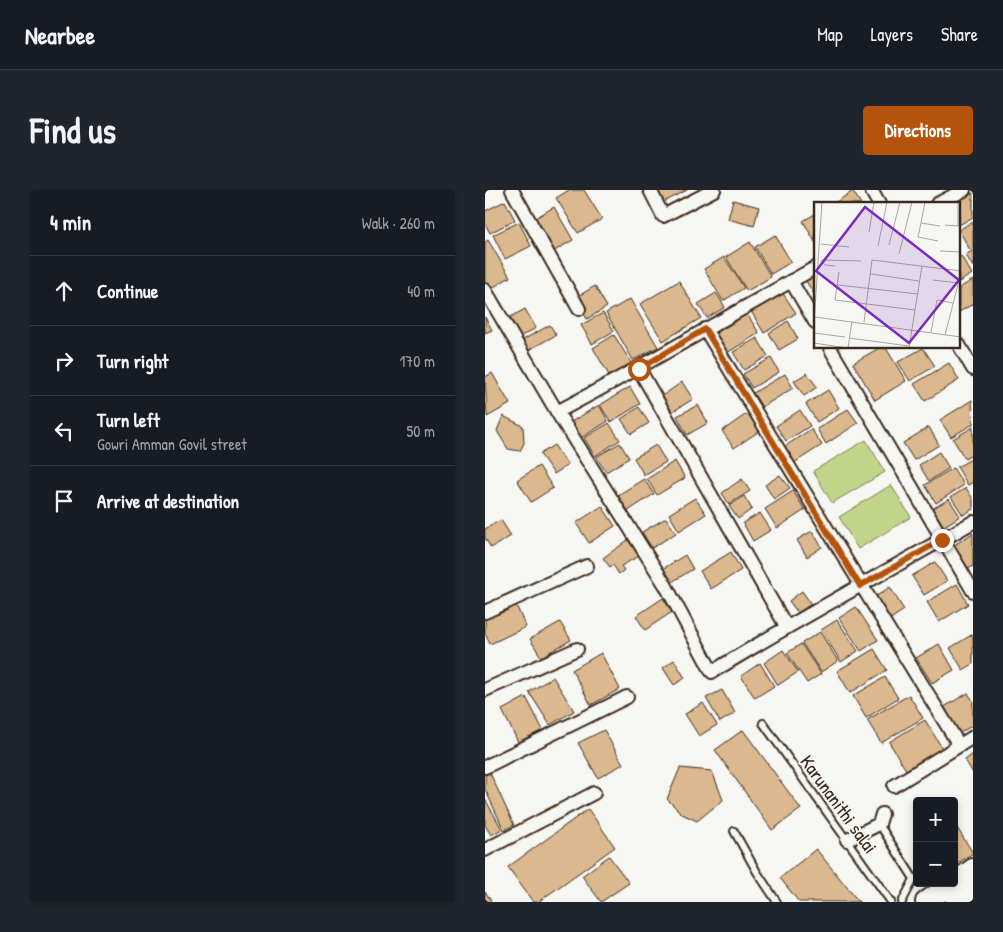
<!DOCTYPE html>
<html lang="en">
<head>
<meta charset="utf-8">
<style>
	:root { --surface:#171b24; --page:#20242c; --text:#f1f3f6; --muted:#9ea1a6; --line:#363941; --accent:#b45309 }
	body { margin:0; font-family:"Patrick Hand",sans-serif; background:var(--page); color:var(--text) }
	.controls { position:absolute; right:15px; bottom:15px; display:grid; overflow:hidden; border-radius:5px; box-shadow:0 2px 8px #0003 }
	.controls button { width:45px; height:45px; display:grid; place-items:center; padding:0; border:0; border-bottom:1px solid var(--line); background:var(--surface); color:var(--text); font:25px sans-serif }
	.stop { position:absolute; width:15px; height:15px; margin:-11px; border:4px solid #b45309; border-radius:50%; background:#fff }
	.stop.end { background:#b45309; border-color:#fff; box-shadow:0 1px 5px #0008 }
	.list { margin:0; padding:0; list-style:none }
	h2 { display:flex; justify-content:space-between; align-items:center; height:65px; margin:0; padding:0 20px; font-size:21px }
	h2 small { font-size:16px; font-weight:400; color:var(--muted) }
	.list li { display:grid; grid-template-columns:32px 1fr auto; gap:15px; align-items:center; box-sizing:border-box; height:70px; padding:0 20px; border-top:1px solid var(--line) }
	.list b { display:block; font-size:19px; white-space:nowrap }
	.list p { margin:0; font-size:16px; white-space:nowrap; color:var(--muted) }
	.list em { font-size:16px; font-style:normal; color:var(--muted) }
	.icon { flex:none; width:28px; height:28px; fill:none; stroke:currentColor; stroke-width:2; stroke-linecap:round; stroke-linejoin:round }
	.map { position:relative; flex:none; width:488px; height:712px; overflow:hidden; border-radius:5px }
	header { display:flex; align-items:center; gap:30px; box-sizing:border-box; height:70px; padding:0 25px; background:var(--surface); border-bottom:1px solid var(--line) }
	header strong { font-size:24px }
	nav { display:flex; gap:28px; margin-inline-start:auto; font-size:18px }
	.intro { display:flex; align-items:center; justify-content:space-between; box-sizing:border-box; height:120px; padding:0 30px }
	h1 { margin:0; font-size:35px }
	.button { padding:12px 22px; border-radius:5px; background:var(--accent); color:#fff; font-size:18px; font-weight:700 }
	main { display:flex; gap:30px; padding:0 30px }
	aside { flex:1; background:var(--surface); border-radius:5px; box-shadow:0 2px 8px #0003 }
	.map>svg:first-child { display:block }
	.green { fill:#c1d58a; stroke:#7e8054 }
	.building { fill:#dbb88d; stroke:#3b2a1e }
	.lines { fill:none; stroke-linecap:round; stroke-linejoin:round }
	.lane-casing { stroke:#3b2a1e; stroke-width:10 }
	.street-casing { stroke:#3b2a1e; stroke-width:16 }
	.primary-casing { stroke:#3b2a1e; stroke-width:24 }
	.lane { stroke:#f6f6f2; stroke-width:6 }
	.street { stroke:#f6f6f2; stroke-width:12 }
	.primary { stroke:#f6f6f2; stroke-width:20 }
	.route { stroke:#b45309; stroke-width:6 }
	.labels { text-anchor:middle; stroke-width:4; stroke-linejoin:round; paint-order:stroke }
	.street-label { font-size:19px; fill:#3b2a1e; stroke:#f6f6f2 }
	.inset-road { fill:none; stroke:#aba49d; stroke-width:1 }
	.view { fill:#7b2cbf; fill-opacity:0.15; stroke:#7b2cbf; stroke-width:2.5 }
	.inset-edge { fill:none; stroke:#3b2a1e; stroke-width:2.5 }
</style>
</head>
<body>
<header>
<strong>Nearbee</strong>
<nav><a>Map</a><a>Layers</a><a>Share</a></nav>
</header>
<div class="intro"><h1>Find us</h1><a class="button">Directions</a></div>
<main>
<aside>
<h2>4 min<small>Walk · 260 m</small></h2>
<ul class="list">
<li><svg class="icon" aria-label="ahead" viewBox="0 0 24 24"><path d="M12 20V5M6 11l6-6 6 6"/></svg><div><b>Continue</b></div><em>40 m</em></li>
<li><svg class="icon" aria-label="right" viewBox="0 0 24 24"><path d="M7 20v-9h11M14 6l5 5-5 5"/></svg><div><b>Turn right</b></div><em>170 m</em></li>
<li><svg class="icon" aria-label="left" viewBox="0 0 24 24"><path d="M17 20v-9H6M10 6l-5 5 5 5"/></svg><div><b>Turn left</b><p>Gowri Amman Govil street</p></div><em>50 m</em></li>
<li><svg class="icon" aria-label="arrive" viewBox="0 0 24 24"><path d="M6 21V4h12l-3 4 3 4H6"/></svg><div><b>Arrive at destination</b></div></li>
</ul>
</aside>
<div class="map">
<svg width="488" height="712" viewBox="0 0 488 712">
	<rect width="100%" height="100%" fill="#f6f6f2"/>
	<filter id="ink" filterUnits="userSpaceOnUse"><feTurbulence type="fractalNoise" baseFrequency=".02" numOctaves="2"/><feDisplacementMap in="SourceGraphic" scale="10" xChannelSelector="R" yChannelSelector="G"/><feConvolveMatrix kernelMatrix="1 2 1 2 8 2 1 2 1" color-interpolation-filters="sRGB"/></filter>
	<g filter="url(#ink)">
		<path class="green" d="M381 250 400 282 347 313 328 281Z
			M406 295 426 327 373 359 354 327Z"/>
		<path class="building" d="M84 0H99L117 29 93 43 71 8Z
			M173 0H202L179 12Z
			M368 1 376 14H348Z
			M488 3V27L474 35V14H469Z
			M248 10 274 17 269 36 243 29Z
			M20 11 30 30 5 43 0 34V21Z
			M69 17 88 50 66 63 47 30Z
			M330 24V52L318 31Z
			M488 31V58L485 60 474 40Z
			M34 32 46 56 20 69 8 45Z
			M290 45 306 72 286 84 270 57Z
			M3 50 25 87 4 100 0 94V52Z
			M265 52 286 87 262 101 241 67Z
			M488 60V77L481 65Z
			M476 66 487 84 474 92V67Z
			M239 67 259 98 238 111 219 79Z
			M330 85V106L321 91Z
			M488 90V114L474 122V98Z
			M194 91 216 128 178 151 155 114Z
			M110 96 122 117 102 129 90 108Z
			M297 102 311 123 279 143 266 121Z
			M231 103 240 117 222 128 213 114Z
			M145 109 173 157 148 170 121 123Z
			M40 119 51 138 31 149 20 130Z
			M118 123 129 141 107 154 96 135Z
			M262 124 274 143 242 163 230 144Z
			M0 127 7 140 0 143Z
			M303 131 313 149 294 160 284 143Z
			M65 135 71 145 40 162 34 152Z
			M129 145 147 174 125 187 108 158Z
			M272 148 283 166 259 180 248 162Z
			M394 158H401L421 191 390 210 368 173Z
			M438 158 450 176 425 191 413 172Z
			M286 168 294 182 267 198 258 184Z
			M464 173 474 190 440 211 429 194Z
			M7 183 25 214 2 227 0 187Z
			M322 183 332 197 319 206 309 191Z
			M300 184 308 198 277 217 268 203Z
			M197 192 208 209 187 222 177 206Z
			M145 197 155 214 126 232 115 215Z
			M343 200 354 218 332 232 321 214Z
			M487 210 488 234 466 247 455 230Z
			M114 215 123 231 96 248 86 232Z
			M213 215 223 233 202 245 192 226Z
			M154 217 164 233 146 244 136 229Z
			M363 219 373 233 341 254 332 239Z
			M315 220 325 236 301 251 291 236Z
			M263 223 276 240 249 258 237 241Z
			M18 226 38 236 39 253 35 261 23 259 12 241Z
			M124 233 135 250 110 266 99 248Z
			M444 237 454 255 429 270 418 253Z
			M488 237V264L480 269 468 249Z
			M326 239 337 255 309 273 299 257Z
			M135 253 144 268 121 282 111 267Z
			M69 255 83 275 69 284 55 264Z
			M171 255 181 272 159 285 149 268Z
			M454 262 464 278 444 291 434 275Z
			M488 268V292L483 295 472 277Z
			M190 271 200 288 172 305 162 289Z
			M54 276 68 298 46 312 32 290Z
			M468 278 479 295 451 313 440 295Z
			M295 285 305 298 289 309 280 295Z
			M159 289 169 304 143 321 133 305Z
			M257 289 265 301 244 314 237 303Z
			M481 298 488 309V319L478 325 466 307Z
			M308 301 320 320 292 338 280 319Z
			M259 306 267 319 253 329 244 316Z
			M210 308 221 324 194 341 184 324Z
			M464 309 475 326 458 337 447 319Z
			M117 316 130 336 104 353 91 333Z
			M275 323 286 340 268 351 258 333Z
			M181 328 191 343 167 358 157 342Z
			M16 330 26 346 6 358 0 348V339Z
			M327 341 337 357 322 367 312 350Z
			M488 343V376L480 381 466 357Z
			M143 350 154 366 136 376 139 380 134 384 128 375 125 377 118 368Z
			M246 362 256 380 226 399 215 381Z
			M200 365 208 379 185 393 176 380Z
			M450 372 462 391 439 405 427 386Z
			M472 394 483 414 454 432 442 412Z
			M405 397 419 420 401 432 387 409Z
			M317 401 326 414 313 423 304 411Z
			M178 408 187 422 160 440 151 426Z
			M30 413 41 437 5 454 0 443V427Z
			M371 417 393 450 376 461 354 428Z
			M352 430 373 461 356 472 336 440Z
			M75 432 86 450 56 467 45 449Z
			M335 442 353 471 336 482 317 453Z
			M488 444V474L478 480 465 458Z
			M316 454 336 484 322 493 302 463Z
			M454 454 469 480 447 493 431 468Z
			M389 459 402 480 365 503 352 481Z
			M298 460 313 482 293 495 279 473Z
			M116 463 135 499 106 515 87 480Z
			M189 470 200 488 189 495 178 478Z
			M275 473 289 496 270 508 256 486Z
			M68 487 89 521 65 535 44 502Z
			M400 487 413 508 381 528 368 506Z
			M237 500 250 523 235 532 221 508Z
			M483 503 488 511V535L475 543 459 517Z
			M424 505 438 528 396 553 382 530Z
			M41 507 58 540 33 552 17 520Z
			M218 513 232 535 214 546 200 524Z
			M440 530 457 558 421 580 404 552Z
			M119 540 138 574 113 588 93 553Z
			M258 540 316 619 287 640 230 560Z
			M488 564V583L480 570Z
			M195 578 227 581 238 610 212 631 197 624 182 609Z
			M5 583 29 635 19 640 0 599V585Z
			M0 609 17 639 6 645 0 635Z
			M103 619 130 657 53 712H48L23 677Z
			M469 633 488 663 469 676Z
			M331 659 374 712H314L295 688Z
			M124 666 144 693 116 712 97 686Z
			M0 702 6 710 4 712H0Z"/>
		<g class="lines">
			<defs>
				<path id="lane" d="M278 533 406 712
					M394 634 429 689 417 712
					M249 641 272 682 292 712"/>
				<path id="street" d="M27 0 94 119
					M165 0 178 26 229 0
					M386 0 394 14
					M452 14 479 0
					M306 91 330 132
					M0 100 72 222 181 396 227 482C313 429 401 382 488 332
					M220 139 474 555
					M474 155 488 179
					M345 158 488 401
					M154 179 301 436
					M72 222C160 176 244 125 330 78
					M0 422 102 376
					M0 500 92 459
					M0 577 142 507
					M409 596 488 547
					M362 650 394 634 397 624
					M0 660 109 603"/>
				<path id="primary" d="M469 693 488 679
					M441 712 468 693
					M471 712 488 700"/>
			</defs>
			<use href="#lane" class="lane-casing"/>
			<use href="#street" class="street-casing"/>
			<use href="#primary" class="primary-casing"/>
			<use href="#lane" class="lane"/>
			<use href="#street" class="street"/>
			<use href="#primary" class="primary"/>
		</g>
	</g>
	<g class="lines" filter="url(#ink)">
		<path class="route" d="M154 179 220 139 375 396 457 350"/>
	</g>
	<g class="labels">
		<g class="street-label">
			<text transform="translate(354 614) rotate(54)" y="7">Karunanithi salai</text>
		</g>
	</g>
	<g transform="translate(329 12)">
		<rect width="146" height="146" fill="#f6f6f2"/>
		<path class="inset-road" d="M111 0 107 21 126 24M107 21 104 35 124 39M131 23 144 24V0M55 30 60 0M7 42 35 45M75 43 86 0M64 44 73 0M126 49 147 50M85 52 98 0M7 58 11 63 21 64M8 58 47 59M25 70 21 98 101 108M57 72 105 79M119 78 144 81M24 83 104 92M1 115 147 135M50 120 58 58 147 69M0 121 8 0M117 130 123 98 139 101M0 131 31 135M131 133 147 71M35 136 95 144M0 141 33 146M34 146 38 119M95 146 108 64"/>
		<path class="view" d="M51 5 145 78 95 141 2 69Z"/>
		<rect width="146" height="146" class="inset-edge"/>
	</g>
</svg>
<div class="controls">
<button>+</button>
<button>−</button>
</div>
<div class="stop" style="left:154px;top:179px"></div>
<div class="stop end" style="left:457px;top:350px"></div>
</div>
</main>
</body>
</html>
